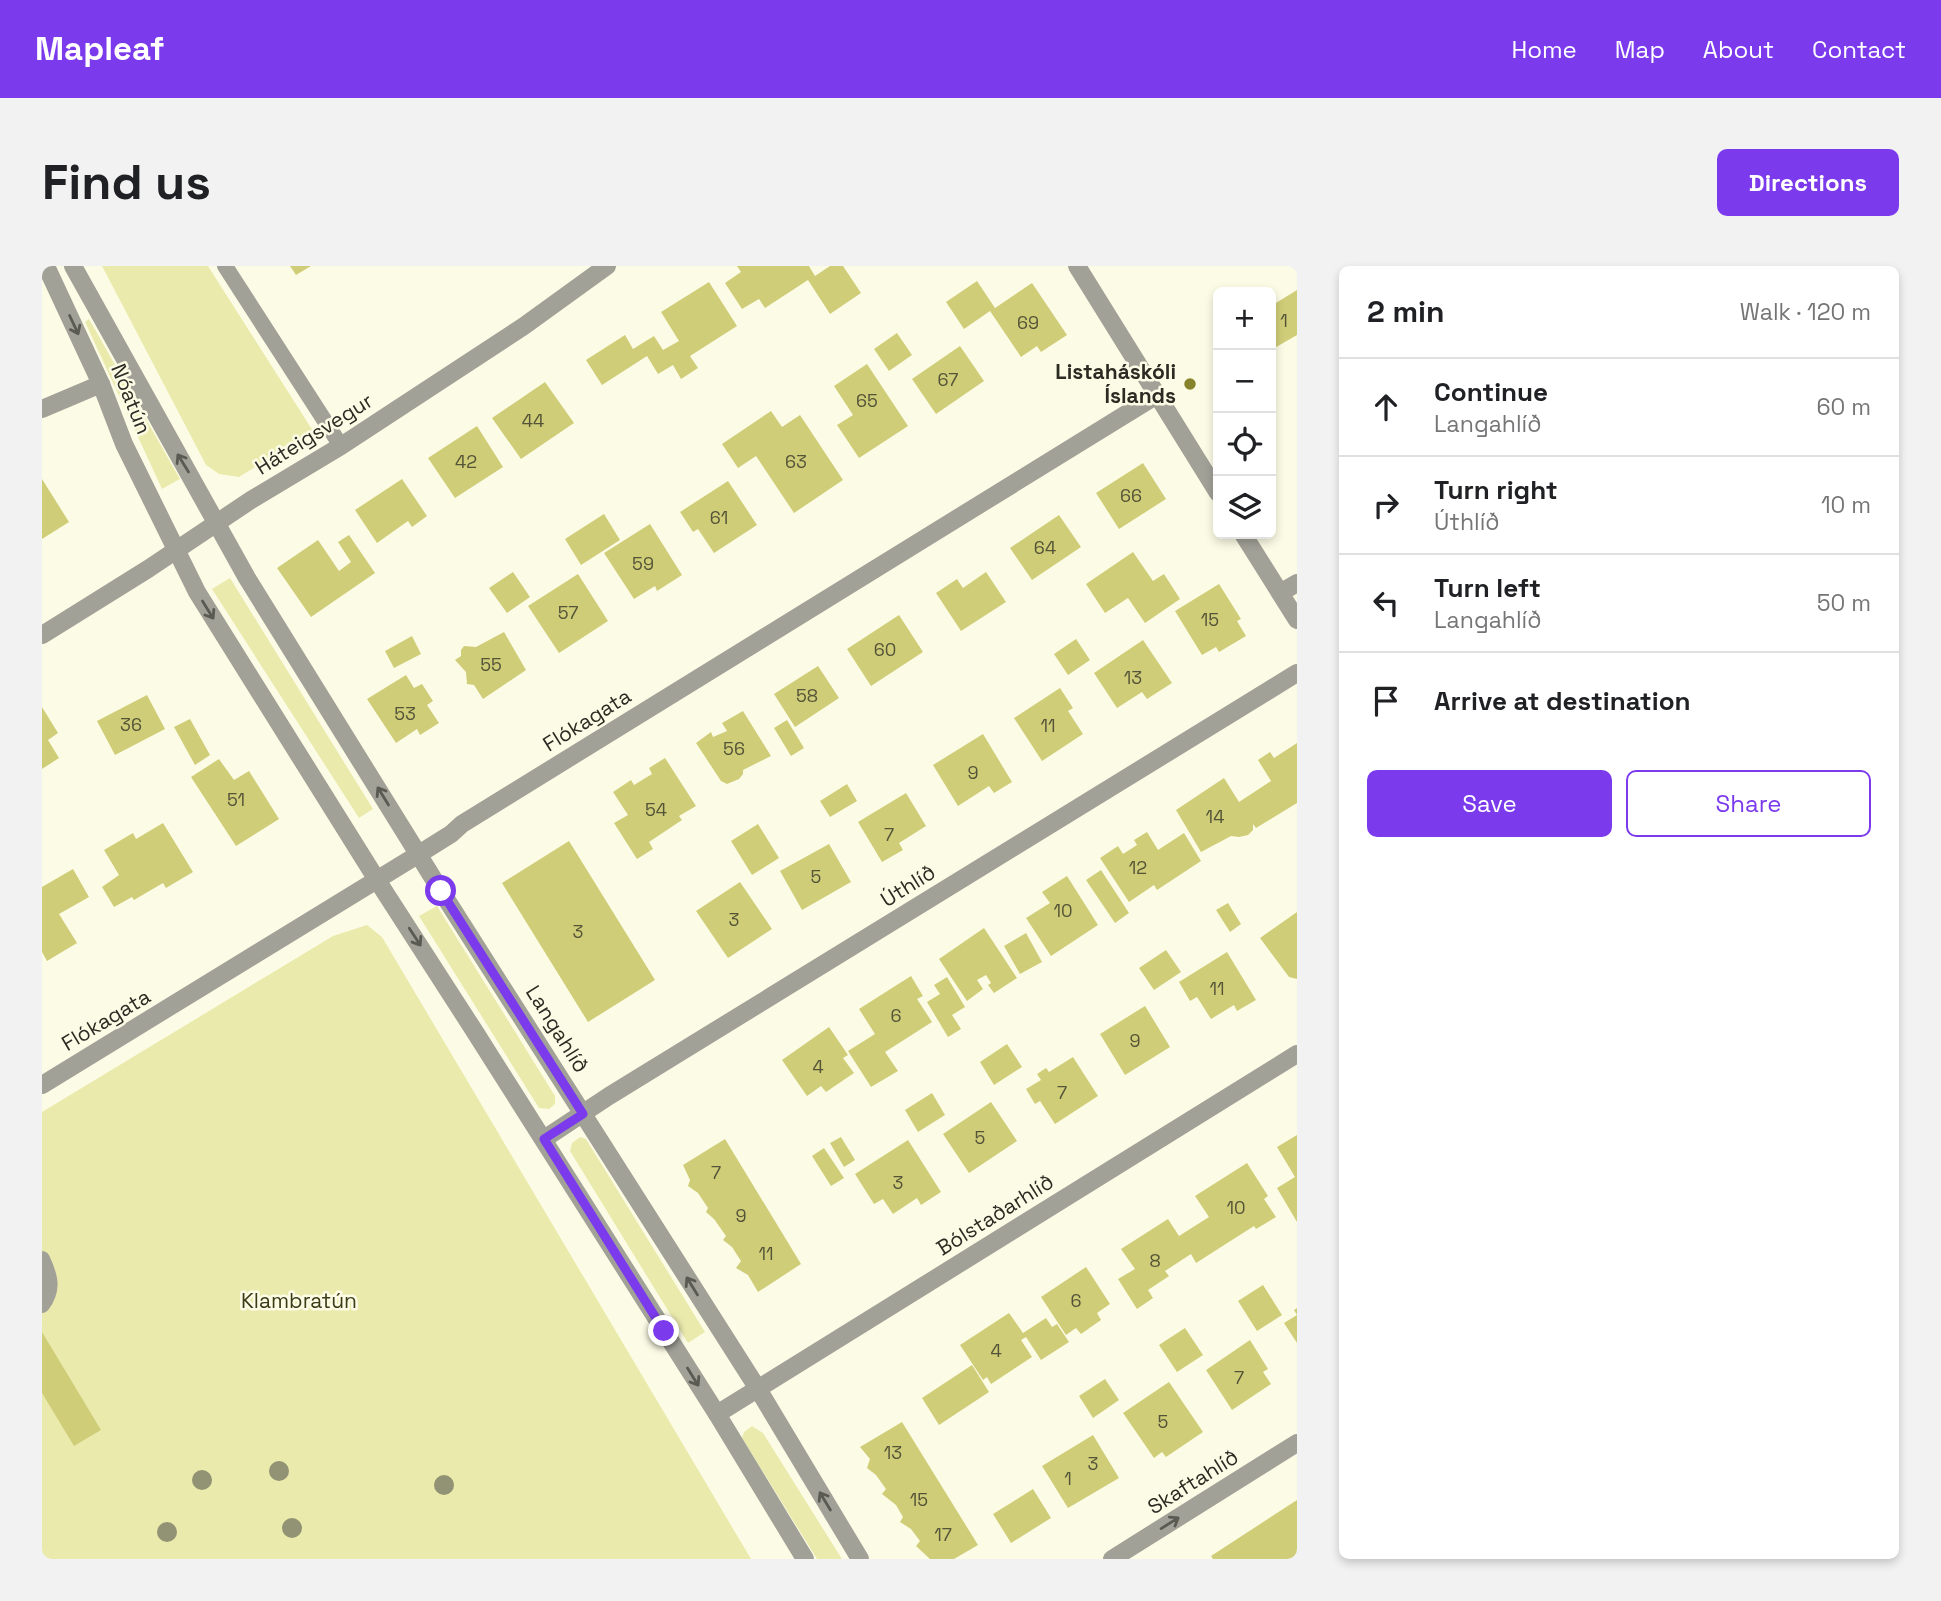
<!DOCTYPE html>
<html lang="en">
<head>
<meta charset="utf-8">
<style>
	:root { --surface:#fff; --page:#f2f2f2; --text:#202124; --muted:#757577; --line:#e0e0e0; --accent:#7c3aed }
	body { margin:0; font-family:"Space Grotesk",sans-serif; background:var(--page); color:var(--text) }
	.controls { position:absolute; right:21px; top:21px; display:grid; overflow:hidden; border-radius:10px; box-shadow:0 4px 10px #0003 }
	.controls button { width:63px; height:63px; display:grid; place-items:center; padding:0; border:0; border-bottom:2px solid var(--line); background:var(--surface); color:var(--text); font:35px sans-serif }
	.stop { position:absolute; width:21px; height:21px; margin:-16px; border:5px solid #7c3aed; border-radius:50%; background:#fff }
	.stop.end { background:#7c3aed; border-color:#fff; box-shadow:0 2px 7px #0008 }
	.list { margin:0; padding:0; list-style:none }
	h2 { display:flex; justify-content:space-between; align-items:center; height:91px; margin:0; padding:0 28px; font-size:30px }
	h2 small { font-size:23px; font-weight:400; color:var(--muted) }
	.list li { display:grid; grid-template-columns:46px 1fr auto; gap:21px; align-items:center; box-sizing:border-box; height:98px; padding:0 28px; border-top:2px solid var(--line) }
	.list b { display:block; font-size:26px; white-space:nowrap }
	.list p { margin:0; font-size:23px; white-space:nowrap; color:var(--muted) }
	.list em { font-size:23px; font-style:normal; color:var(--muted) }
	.actions { display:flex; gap:14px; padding:21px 28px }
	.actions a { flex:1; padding:16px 0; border:2px solid var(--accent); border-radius:10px; text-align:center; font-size:24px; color:var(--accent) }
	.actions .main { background:var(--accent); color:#fff }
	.icon { flex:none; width:38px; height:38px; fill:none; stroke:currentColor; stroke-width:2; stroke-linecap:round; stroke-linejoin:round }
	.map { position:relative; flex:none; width:1255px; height:1293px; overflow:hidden; border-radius:10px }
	header { display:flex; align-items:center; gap:42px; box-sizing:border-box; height:98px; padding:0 35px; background:var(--accent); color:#fff }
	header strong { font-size:33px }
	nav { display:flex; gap:38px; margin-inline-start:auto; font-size:24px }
	.intro { display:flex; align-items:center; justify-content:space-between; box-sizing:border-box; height:168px; padding:0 42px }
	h1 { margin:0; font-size:49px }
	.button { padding:18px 32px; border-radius:10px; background:var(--accent); color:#fff; font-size:24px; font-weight:700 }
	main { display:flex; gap:42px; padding:0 42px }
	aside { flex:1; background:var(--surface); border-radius:10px; box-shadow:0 4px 10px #0003 }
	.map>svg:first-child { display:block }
	.green { fill:#ebeaad }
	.building { fill:#d0cd78 }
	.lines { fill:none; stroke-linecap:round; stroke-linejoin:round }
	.service { stroke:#a1a198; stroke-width:16 }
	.minor { stroke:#a1a198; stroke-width:18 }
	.tertiary { stroke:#a1a198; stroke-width:18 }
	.tree { fill:#929274 }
	.oneway { stroke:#5a5a52 }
	.route { stroke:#7c3aed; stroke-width:9 }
	.poi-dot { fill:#87832b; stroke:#fcfce6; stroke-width:2.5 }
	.labels { text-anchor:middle; stroke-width:5; stroke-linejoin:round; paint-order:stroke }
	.number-label { font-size:18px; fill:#545438 }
	.poi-label { font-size:21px; font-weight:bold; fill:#2b2b23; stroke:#fcfce6; text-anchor:end }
	.street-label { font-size:21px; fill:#2b2b23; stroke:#fcfce6 }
	.park-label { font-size:21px; fill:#3c3b16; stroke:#fcfce6 }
</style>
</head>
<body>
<header>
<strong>Mapleaf</strong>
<nav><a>Home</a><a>Map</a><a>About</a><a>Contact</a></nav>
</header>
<div class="intro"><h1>Find us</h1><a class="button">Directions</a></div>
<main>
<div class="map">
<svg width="1255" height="1293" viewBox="0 0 1255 1293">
	<rect width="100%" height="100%" fill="#fcfce6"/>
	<path class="green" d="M60 0H166L271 165 197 211 177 208 164 199Z
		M47 53 138 213 120 223 43 56Z
		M188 312 331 543 317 552 170 323Z
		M395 640 513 830V838L507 843 497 842 377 650Z
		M325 659 340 671 709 1293H0V846L291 670Z
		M538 871 544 873 663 1066 646 1077 528 885 530 877Z
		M710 1160 721 1167 800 1293H775L700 1172 702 1166Z"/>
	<path class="building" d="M248 0H269L254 9Z
		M695 0H767L773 10 788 0H801L819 27 788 48 766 14 723 42 717 33 700 43 683 17 699 6Z
		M935 15 953 42 990 17 1025 69 999 86 995 80 979 91 948 45 922 63 904 36Z
		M667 16 695 60 648 90 656 102 639 113 631 99 616 108 605 90 560 119 544 94 583 69 591 83 612 70 621 84 637 75 619 46Z
		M1255 24V69L1229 84V40Z
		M855 67 870 89 847 105 832 83Z
		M918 80 942 115 894 148 870 113Z
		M825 98 866 160 817 192 795 159 811 149 792 120Z
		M503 116 532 157 479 193 450 152Z
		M729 145 740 161 758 149 801 214 752 247 714 190 696 202 680 178Z
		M435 160 461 201 413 232 386 192Z
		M1101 197 1124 233 1077 263 1054 227Z
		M0 213 27 256 0 273Z
		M360 213 385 250 370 261 366 255 335 277 313 244Z
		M686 215 715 259 672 287 656 263 651 266 638 246Z
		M562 248 578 274 539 299 523 273Z
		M1017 249 1039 281 990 314 968 282Z
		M608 258 640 309 615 325 613 320 592 333 562 287Z
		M307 269 333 307 269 351 235 302 276 274 297 305 309 296 296 276Z
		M1091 286 1111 315 1122 308 1138 333 1103 357 1086 332 1063 347 1044 318Z
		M471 306 488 331 465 347 447 322Z
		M944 306 964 336 919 365 894 327 915 313 921 322Z
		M536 308 566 355 517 387 486 340Z
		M1177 318 1199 353 1195 355 1204 370 1177 386 1174 381 1160 389 1133 345Z
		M857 349 881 386 829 420 805 383Z
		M462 366 484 404 441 433 432 419 425 418 424 406 413 394 419 390V384L422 380 434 381Z
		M370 370 379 388 352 402 343 385Z
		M1034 373 1048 394 1026 409 1012 388Z
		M1101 374 1130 417 1105 433 1100 426 1075 442 1052 407Z
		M776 400 797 432 753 461 732 428Z
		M364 409 372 422 380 418 391 435 385 439 397 457 378 469 375 463 354 477 325 433Z
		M1018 422 1031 442 1026 445 1041 468 1000 495 972 452Z
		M105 429 123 463 73 489 55 455Z
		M0 441 16 467 6 474 17 492 0 503Z
		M701 445 729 490 701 504V508L697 513 685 518 679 515 654 477 669 466 671 471 685 465 680 457Z
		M148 453 168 489 153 499 132 461Z
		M745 454 762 482 749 490 732 462Z
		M941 468 970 516 952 527 947 520 916 540 891 499Z
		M1255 477V537L1214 562 1211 558V564L1206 569 1197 571 1189 570 1159 586 1134 544 1182 512 1197 536 1229 515 1216 494 1228 486 1232 492Z
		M623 492 654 540 637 550 640 554 607 576 611 583 595 593 572 557 586 549 571 526 589 514 592 519 610 508 607 502Z
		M177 493 192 514 207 505 237 553 194 580 149 511Z
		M805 518 815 535 788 551 778 535Z
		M864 527 884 560 857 577 861 584 840 596 816 556Z
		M121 557 151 606 124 622 121 617 92 634 90 631 72 641 60 621 77 609 62 584 91 567 94 573Z
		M716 558 737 592 710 609 689 575Z
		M1105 566 1116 584 1142 567 1159 595 1115 624 1112 619 1087 636 1058 592 1076 580 1081 588 1095 579 1092 574Z
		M527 575 613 714 546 756 460 617Z
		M787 578 809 616 760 644 738 605Z
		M31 603 47 631 17 648 35 677 5 695 0 686V621Z
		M1059 604 1087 647 1073 657 1044 614Z
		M1025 610 1056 659 1009 690 984 652 1008 637 1000 626Z
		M698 616 730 663 686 692 654 645Z
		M1186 637 1199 658 1188 666 1174 644Z
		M1255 646V713L1247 711 1218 672Z
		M942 662 975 712 952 727 946 719 949 717 944 709 935 714 941 723 925 735 897 693Z
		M984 667 1000 696 978 708 962 680Z
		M1124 684 1139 706 1112 724 1097 702Z
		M1185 686 1214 734 1195 745 1192 739 1169 753 1155 731 1148 735 1137 716Z
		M869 710 881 730 875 733 890 756 843 786 856 805 829 821 806 785 833 768 817 743Z
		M905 711 923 741 910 749 919 763 906 771 885 736 898 728 892 719Z
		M1103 740 1128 781 1083 809 1058 768Z
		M787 761 806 789 801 792 812 807 784 826 779 820 765 830 740 794Z
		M965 778 980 801 952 819 938 796Z
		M1031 791 1056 830 1013 858 998 835 993 838 984 823 999 814 995 808 1004 802 1007 806Z
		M890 827 903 849 876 866 863 844Z
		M949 836 975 875 927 907 901 868Z
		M1255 869V956L1235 922 1253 911 1235 881Z
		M799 871 813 894 802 901 788 877Z
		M683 873 759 998 716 1026 706 1009 694 1002 699 995 690 981 681 974 684 970 672 953 664 946 666 942 656 927 646 920 648 914 641 899Z
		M866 874 899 926 879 939 875 932 851 948 841 933 832 938 813 908Z
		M782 882 802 912 789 920 770 890Z
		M1205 897 1226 930 1222 933 1234 951 1214 963 1212 960 1154 997 1149 988 1123 1005 1127 1010 1106 1024 1111 1032 1095 1043 1076 1013 1093 1003 1079 983 1126 953 1137 970 1167 951 1153 930Z
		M1044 1001 1068 1038 1055 1047 1059 1054 1039 1068 1034 1062 1024 1069 999 1031Z
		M1221 1019 1240 1049 1215 1065 1196 1035Z
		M1255 1042V1077L1242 1057 1255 1049 1252 1044Z
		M967 1047 981 1067 1004 1052 1010 1061 1015 1058 1027 1076 999 1094 984 1071 979 1074 990 1091 949 1118 945 1111 941 1114 918 1079Z
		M1143 1062 1161 1089 1135 1106 1117 1079Z
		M0 1066 59 1164 32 1180 0 1127Z
		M1208 1074 1226 1103 1221 1106 1229 1118 1190 1144 1164 1104Z
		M930 1099 947 1126 897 1159 880 1132Z
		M1063 1113 1077 1134 1051 1152 1037 1130Z
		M1127 1116 1161 1166 1124 1191 1120 1186 1112 1192 1081 1147Z
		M860 1156 936 1279 912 1293H888L874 1280 878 1275 869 1263 858 1256 861 1251 854 1239 840 1228 844 1223 834 1209 825 1202 828 1193 818 1181Z
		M1051 1169 1077 1212 1026 1242 1000 1200Z
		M991 1223 1009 1252 969 1277 951 1248Z
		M1255 1234V1293H1171L1169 1290Z"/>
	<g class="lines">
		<path class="service" d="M183 0 299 180
			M0 993C8 1010 12 1023 0 1039"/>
		<path class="minor" d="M1035 0 1176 227
			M0 143 59 118
			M1201 268 1255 354
			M1238 327 1255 317
			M0 369 106 303 209 234 299 180 482 60 565 0
			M377 588 409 568 420 558 1115 129
			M502 873 567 830 1255 407
			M675 1148 1255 788
			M1070 1293 1255 1177"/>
		<path class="tertiary" d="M4 0 59 118 82 178 155 326 335 614 433 766 675 1148 763 1293
			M31 0 205 312 399 625 716 1123 818 1293
			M0 819 377 588"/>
	</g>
	<g class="tree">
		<circle cx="237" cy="1205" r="10"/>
		<circle cx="160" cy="1214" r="10"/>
		<circle cx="402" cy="1219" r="10"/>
		<circle cx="250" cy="1262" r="10"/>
		<circle cx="125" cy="1266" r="10"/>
	</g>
	<defs><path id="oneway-shaft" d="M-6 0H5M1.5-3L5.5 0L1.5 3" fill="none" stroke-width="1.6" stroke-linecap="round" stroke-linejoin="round" transform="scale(1.75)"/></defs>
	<g class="oneway">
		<use href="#oneway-shaft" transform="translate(32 59) rotate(65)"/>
		<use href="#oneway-shaft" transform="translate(141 197) rotate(-122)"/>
		<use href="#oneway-shaft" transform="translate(166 344) rotate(58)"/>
		<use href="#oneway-shaft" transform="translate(341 530) rotate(-122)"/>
		<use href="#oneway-shaft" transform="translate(373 671) rotate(57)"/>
		<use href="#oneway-shaft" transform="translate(650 1020) rotate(-122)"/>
		<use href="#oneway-shaft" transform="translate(651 1111) rotate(58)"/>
		<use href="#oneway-shaft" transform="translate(783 1235) rotate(-121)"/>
		<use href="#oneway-shaft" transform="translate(1128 1257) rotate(-32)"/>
	</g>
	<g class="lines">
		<path class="route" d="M399 625 541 848 502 873 622 1065"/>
	</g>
	<circle class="poi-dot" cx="1148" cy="118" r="7"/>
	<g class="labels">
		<g class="number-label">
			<text x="1242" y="61">1</text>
			<text x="986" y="63">69</text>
			<text x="906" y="120">67</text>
			<text x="825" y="141">65</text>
			<text x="491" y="161">44</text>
			<text x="424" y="202">42</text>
			<text x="754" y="202">63</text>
			<text x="1089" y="236">66</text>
			<text x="677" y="258">61</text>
			<text x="1003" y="288">64</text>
			<text x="601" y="304">59</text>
			<text x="526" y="353">57</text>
			<text x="1168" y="360">15</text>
			<text x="843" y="390">60</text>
			<text x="449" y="405">55</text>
			<text x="1091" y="418">13</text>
			<text x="765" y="436">58</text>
			<text x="363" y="454">53</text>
			<text x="89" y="465">36</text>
			<text x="1006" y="466">11</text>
			<text x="692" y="489">56</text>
			<text x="931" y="513">9</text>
			<text x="194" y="540">51</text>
			<text x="614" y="550">54</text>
			<text x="1173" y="557">14</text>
			<text x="847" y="575">7</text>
			<text x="1096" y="608">12</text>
			<text x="774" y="617">5</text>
			<text x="1021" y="651">10</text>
			<text x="692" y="660">3</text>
			<text x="536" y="672">3</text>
			<text x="1175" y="729">11</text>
			<text x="854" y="756">6</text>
			<text x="1093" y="781">9</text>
			<text x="776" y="807">4</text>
			<text x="1020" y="833">7</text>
			<text x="938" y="878">5</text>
			<text x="674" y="913">7</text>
			<text x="856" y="923">3</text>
			<text x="1194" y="948">10</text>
			<text x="699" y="956">9</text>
			<text x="724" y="994">11</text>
			<text x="1113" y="1001">8</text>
			<text x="1034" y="1041">6</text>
			<text x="954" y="1091">4</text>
			<text x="1197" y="1118">7</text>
			<text x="1121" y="1162">5</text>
			<text x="851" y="1193">13</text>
			<text x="1051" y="1204">3</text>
			<text x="1026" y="1219">1</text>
			<text x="877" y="1240">15</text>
			<text x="901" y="1275">17</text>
		</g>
		<g class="poi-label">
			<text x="1134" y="113">Listaháskóli<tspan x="1134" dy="24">Íslands</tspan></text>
		</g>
		<g class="street-label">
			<text transform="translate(89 133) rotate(68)" y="7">Nóatún</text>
			<text transform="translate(272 168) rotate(-32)" y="7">Háteigsvegur</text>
			<text transform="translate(545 454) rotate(-32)" y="7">Flókagata</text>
			<text transform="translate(866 620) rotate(-32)" y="7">Úthlíð</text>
			<text transform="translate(64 754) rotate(-31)" y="7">Flókagata</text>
			<text transform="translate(515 763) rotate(58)" y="7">Langahlíð</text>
			<text transform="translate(953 949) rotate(-32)" y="7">Bólstaðarhlíð</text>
			<text transform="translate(1151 1216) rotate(-32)" y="7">Skaftahlíð</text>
		</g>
		<g class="park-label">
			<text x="257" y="1042">Klambratún</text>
		</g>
	</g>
</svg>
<div class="controls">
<button>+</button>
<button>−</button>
<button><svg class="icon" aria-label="locate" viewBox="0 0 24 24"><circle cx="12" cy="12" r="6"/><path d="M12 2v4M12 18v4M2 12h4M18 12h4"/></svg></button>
<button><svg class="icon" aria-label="layers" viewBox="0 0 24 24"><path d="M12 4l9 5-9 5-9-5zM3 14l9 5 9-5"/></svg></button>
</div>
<div class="stop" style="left:399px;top:625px"></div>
<div class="stop end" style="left:622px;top:1065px"></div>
</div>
<aside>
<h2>2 min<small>Walk · 120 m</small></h2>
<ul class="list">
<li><svg class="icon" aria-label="ahead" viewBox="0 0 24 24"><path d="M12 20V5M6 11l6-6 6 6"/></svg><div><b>Continue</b><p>Langahlíð</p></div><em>60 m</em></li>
<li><svg class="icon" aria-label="right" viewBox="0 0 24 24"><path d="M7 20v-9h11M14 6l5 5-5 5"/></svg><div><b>Turn right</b><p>Úthlíð</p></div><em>10 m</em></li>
<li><svg class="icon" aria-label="left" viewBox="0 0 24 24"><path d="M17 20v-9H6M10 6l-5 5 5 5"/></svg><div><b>Turn left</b><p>Langahlíð</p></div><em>50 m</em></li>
<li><svg class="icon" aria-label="arrive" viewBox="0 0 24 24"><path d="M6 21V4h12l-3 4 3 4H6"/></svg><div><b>Arrive at destination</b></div></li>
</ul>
<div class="actions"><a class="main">Save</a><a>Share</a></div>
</aside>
</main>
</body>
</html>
